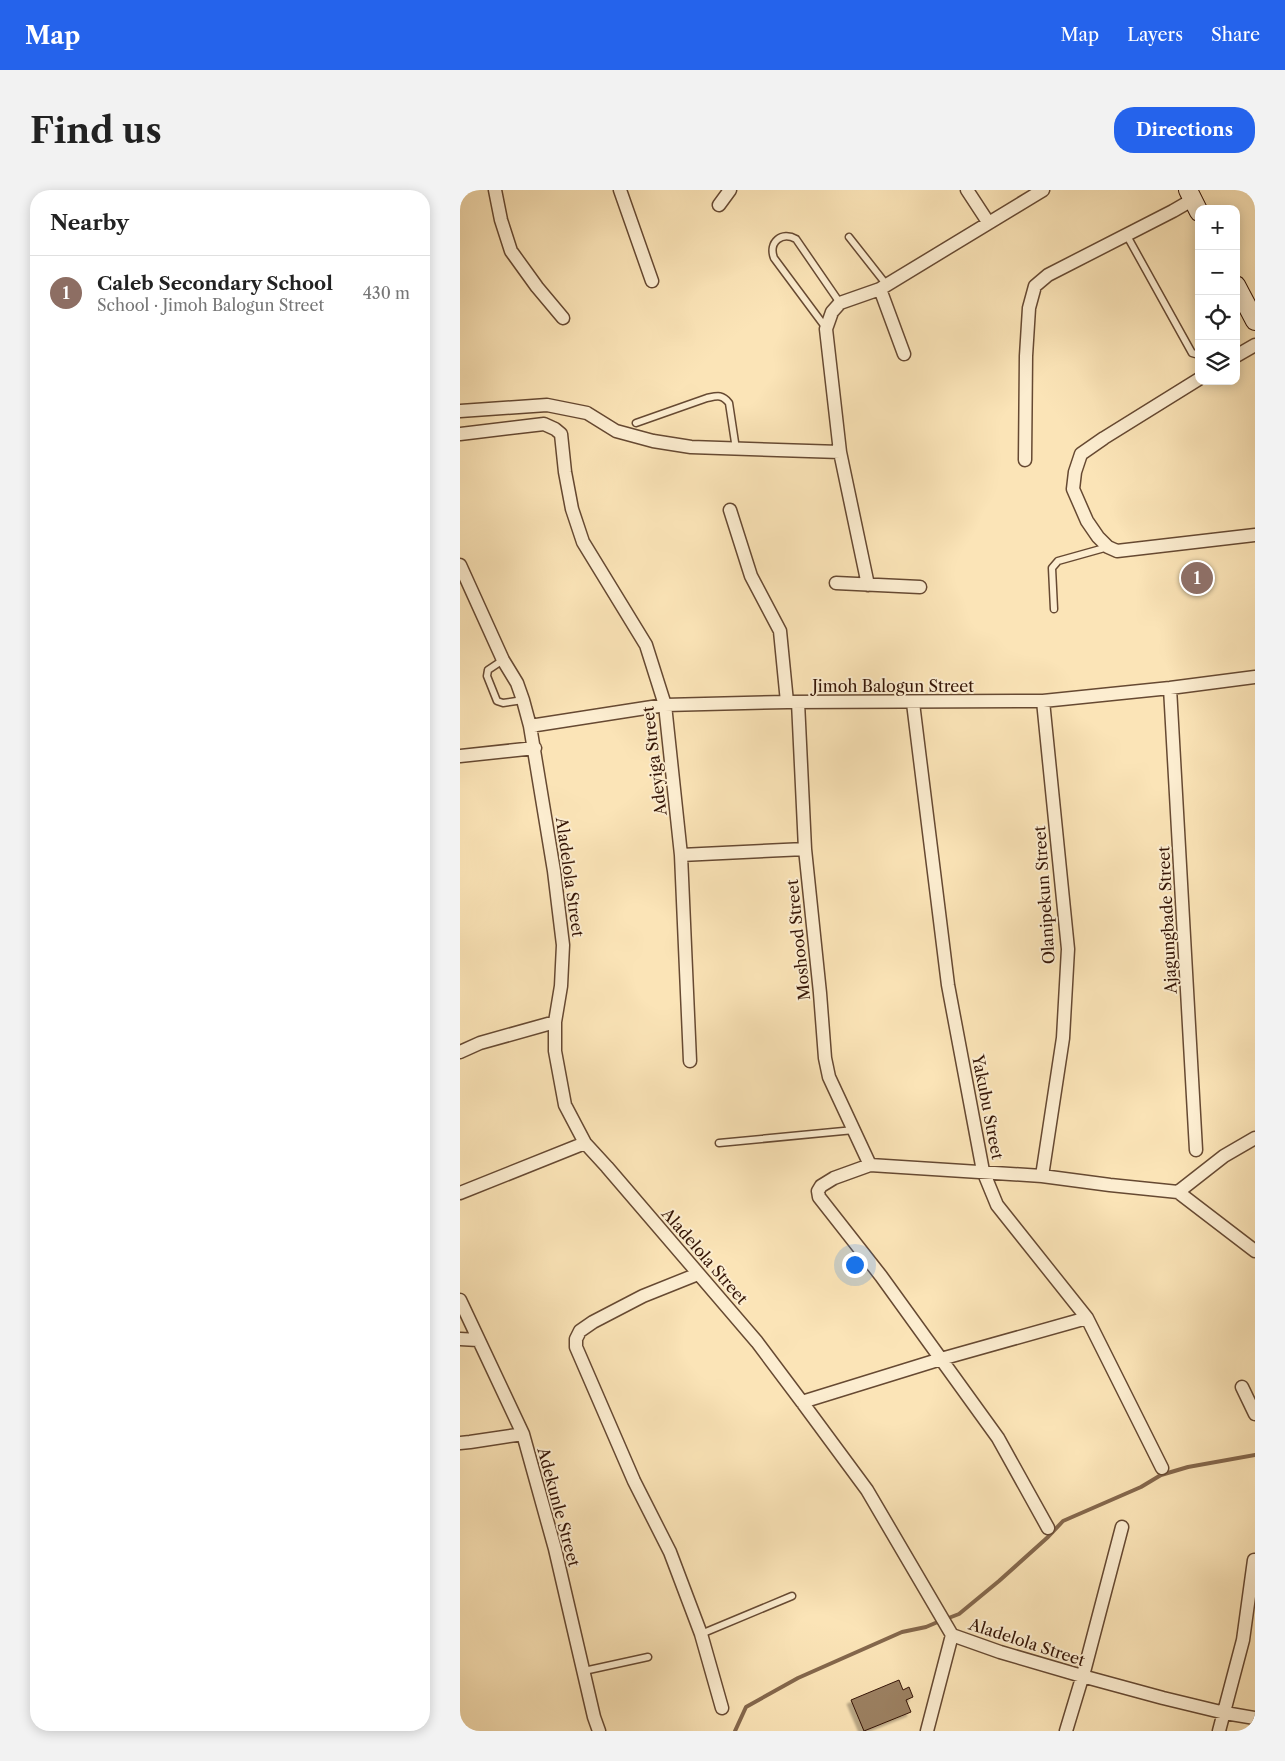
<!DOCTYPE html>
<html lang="en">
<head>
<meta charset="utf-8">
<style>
	:root { --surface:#fff; --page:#f2f2f2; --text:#222; --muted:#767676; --line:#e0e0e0; --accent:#2563eb }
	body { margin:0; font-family:"Libre Caslon Text",serif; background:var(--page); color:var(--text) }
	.controls { position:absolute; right:15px; top:15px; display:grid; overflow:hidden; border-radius:10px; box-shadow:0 2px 12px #0003 }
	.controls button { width:45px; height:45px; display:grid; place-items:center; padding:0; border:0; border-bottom:1px solid var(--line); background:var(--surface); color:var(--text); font:25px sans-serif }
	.you { position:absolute; left:394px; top:1074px; width:18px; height:18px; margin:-12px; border:4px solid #fff; border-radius:50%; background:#1a73e8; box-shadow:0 0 0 8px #1a73e833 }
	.badge { display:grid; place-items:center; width:32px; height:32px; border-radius:50%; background:var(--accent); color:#fff; font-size:16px; font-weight:700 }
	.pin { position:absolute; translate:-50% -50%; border:2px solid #fff; box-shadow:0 1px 5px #0006 }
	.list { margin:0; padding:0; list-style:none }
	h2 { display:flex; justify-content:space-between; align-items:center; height:65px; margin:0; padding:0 20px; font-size:21px }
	h2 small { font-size:16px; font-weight:400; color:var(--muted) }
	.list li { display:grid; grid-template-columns:32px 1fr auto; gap:15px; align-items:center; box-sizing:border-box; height:75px; padding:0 20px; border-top:1px solid var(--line) }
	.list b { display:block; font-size:19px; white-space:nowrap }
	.list p { margin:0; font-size:16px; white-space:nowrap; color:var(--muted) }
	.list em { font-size:16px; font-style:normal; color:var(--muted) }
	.icon { flex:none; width:28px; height:28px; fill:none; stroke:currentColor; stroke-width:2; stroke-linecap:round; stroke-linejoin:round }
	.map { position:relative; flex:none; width:795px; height:1541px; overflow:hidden; border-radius:20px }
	header { display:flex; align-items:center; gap:30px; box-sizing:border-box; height:70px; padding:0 25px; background:var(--accent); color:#fff }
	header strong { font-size:24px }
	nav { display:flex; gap:28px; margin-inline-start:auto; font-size:18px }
	.intro { display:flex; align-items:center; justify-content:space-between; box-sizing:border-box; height:120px; padding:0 30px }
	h1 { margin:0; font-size:35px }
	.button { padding:12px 22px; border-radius:20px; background:var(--accent); color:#fff; font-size:18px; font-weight:700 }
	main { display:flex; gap:30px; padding:0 30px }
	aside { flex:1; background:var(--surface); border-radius:20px; box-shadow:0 2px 12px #0003 }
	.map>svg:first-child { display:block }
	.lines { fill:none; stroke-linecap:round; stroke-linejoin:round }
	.stream { stroke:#84674c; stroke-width:4 }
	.building { fill:#9c8162; stroke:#351506; filter:url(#shadow) }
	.lane-casing { stroke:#664932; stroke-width:9 }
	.street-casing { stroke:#664932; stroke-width:15 }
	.secondary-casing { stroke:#351506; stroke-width:20 }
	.lane { stroke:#fcedd0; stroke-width:6 }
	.street { stroke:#fcedd0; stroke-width:12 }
	.secondary { stroke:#fcedd0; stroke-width:18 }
	.labels { text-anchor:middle; stroke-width:4; stroke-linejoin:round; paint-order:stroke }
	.street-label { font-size:16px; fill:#351506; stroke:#fcedd0 }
</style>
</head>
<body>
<header>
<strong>Map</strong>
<nav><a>Map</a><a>Layers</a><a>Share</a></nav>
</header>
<div class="intro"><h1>Find us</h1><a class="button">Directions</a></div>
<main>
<aside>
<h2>Nearby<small></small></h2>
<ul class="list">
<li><span class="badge" style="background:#8d6e63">1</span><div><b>Caleb Secondary School</b><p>School · Jimoh Balogun Street</p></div><em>430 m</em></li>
</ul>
</aside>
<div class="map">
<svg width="795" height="1541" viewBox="0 0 795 1541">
	<defs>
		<filter id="shadow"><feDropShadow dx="-4" dy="4" stdDeviation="1" flood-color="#0004"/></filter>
	</defs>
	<rect width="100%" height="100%" fill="#fbe4b7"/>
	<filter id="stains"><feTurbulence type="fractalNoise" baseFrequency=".004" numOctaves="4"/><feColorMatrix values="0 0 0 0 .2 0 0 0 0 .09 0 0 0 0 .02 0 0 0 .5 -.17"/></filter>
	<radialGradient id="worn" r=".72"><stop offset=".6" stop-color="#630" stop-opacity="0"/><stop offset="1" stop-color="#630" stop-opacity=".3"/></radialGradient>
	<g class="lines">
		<path class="stream" d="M486 1429 499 1424 539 1391 588 1347 603 1331 681 1297 701 1285 728 1277 795 1265
			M275 1541 286 1517 338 1488 442 1442 466 1437 480 1431"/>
	</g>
	<path class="building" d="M439 1490 443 1500 449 1497 453 1507 446 1510 451 1522 404 1541 391 1510Z"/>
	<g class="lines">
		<defs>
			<path id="lane" d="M666 44 732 163 739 165
				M389 47 426 94
				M366 138 314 68C308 52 322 41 336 49L380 113
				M176 233 247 208C257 206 262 204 269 213L276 259
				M594 419 592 378 598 371 648 357
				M43 470 28 480 27 486 37 511 43 513 63 510
				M259 953 394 940
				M241 1444 332 1406
				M124 1481 188 1467"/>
			<path id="street" d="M35 0 41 30 51 61 77 97 103 128
				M160 0 192 91
				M507 0 528 32
				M259 15 270 0
				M420 99 444 164
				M776 166 795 155
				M739 189 644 248 621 264 615 282 613 299 627 331 638 347 648 357 657 361 795 345
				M0 221 87 215 127 223 156 241 193 251 231 257 380 262
				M0 244 84 234 95 239 101 244 105 282 112 319 123 352 186 455 205 515 221 665 230 871
				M565 270 566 166 569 118 575 96 588 85 713 21 732 10
				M270 320 291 386 320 441 327 512
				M0 375 43 470 57 493 63 510 70 536 94 681 103 755 101 796 95 832V861L105 915 125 953 147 977 297 1152 342 1212 407 1300 492 1445 540 1462 622 1486 703 1508 765 1523 795 1528
				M376 393 460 397
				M408 395 380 262 366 139 372 122 380 113 420 99 583 0
				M710 498 736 960
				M338 512 345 659 360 803 365 868 369 887 410 975
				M453 513 488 795 523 981 537 1015 627 1128 702 1278
				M70 536 205 515 327 512 583 511 710 498 795 487
				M0 566 75 558
				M221 665 345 659
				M0 862 20 853 95 832
				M582 986 603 848 608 759 583 511
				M718 1002 764 966 795 948
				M0 1003 125 953
				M238 1084 183 1106 133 1132 120 1141 116 1149V1157L174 1291 210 1362 241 1444 262 1518
				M0 1110 63 1244 95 1359 134 1527 139 1541
				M0 1149 18 1150
				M782 1197 795 1224
				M342 1212 481 1169 627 1128
				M0 1253 10 1252 63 1244
				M588 1338 538 1248 421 1086 359 1007 358 1001 361 996 374 988 410 975 582 986 650 995 718 1002 795 1061
				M467 1541 492 1445
				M606 1541 625 1478 662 1337
				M759 1541 783 1450 794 1370"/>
			<path id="secondary" d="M728 0 739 22
				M776 95 795 131"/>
		</defs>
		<use href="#lane" class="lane-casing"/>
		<use href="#street" class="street-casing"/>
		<use href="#secondary" class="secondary-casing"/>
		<use href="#lane" class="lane"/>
		<use href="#street" class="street"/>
		<use href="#secondary" class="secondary"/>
	</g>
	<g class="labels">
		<g class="street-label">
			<text x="433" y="502">Jimoh Balogun Street</text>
			<text transform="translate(194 571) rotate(-97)" y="6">Adeyiga Street</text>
			<text transform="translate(110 687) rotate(82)" y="6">Aladelola Street</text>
			<text transform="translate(584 705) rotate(-94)" y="6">Olanipekun Street</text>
			<text transform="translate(707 730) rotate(-93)" y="6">Ajagungbade Street</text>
			<text transform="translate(338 750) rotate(-96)" y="6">Moshood Street</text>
			<text transform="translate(528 917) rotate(79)" y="6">Yakubu Street</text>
			<text transform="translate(245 1066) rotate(49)" y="6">Aladelola Street</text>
			<text transform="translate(99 1317) rotate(75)" y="6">Adekunle Street</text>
			<text transform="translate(567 1452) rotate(18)" y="6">Aladelola Street</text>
		</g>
	</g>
	<rect width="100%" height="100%" filter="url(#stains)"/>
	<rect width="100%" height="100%" fill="url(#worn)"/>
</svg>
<div class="controls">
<button>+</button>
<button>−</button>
<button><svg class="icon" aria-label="locate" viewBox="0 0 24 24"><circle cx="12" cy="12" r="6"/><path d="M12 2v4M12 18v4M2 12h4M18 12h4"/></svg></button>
<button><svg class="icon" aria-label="layers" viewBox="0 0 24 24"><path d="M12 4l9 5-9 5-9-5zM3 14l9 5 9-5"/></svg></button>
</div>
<div class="you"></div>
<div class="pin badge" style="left:737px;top:388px;background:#8d6e63">1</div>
</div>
</main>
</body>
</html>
